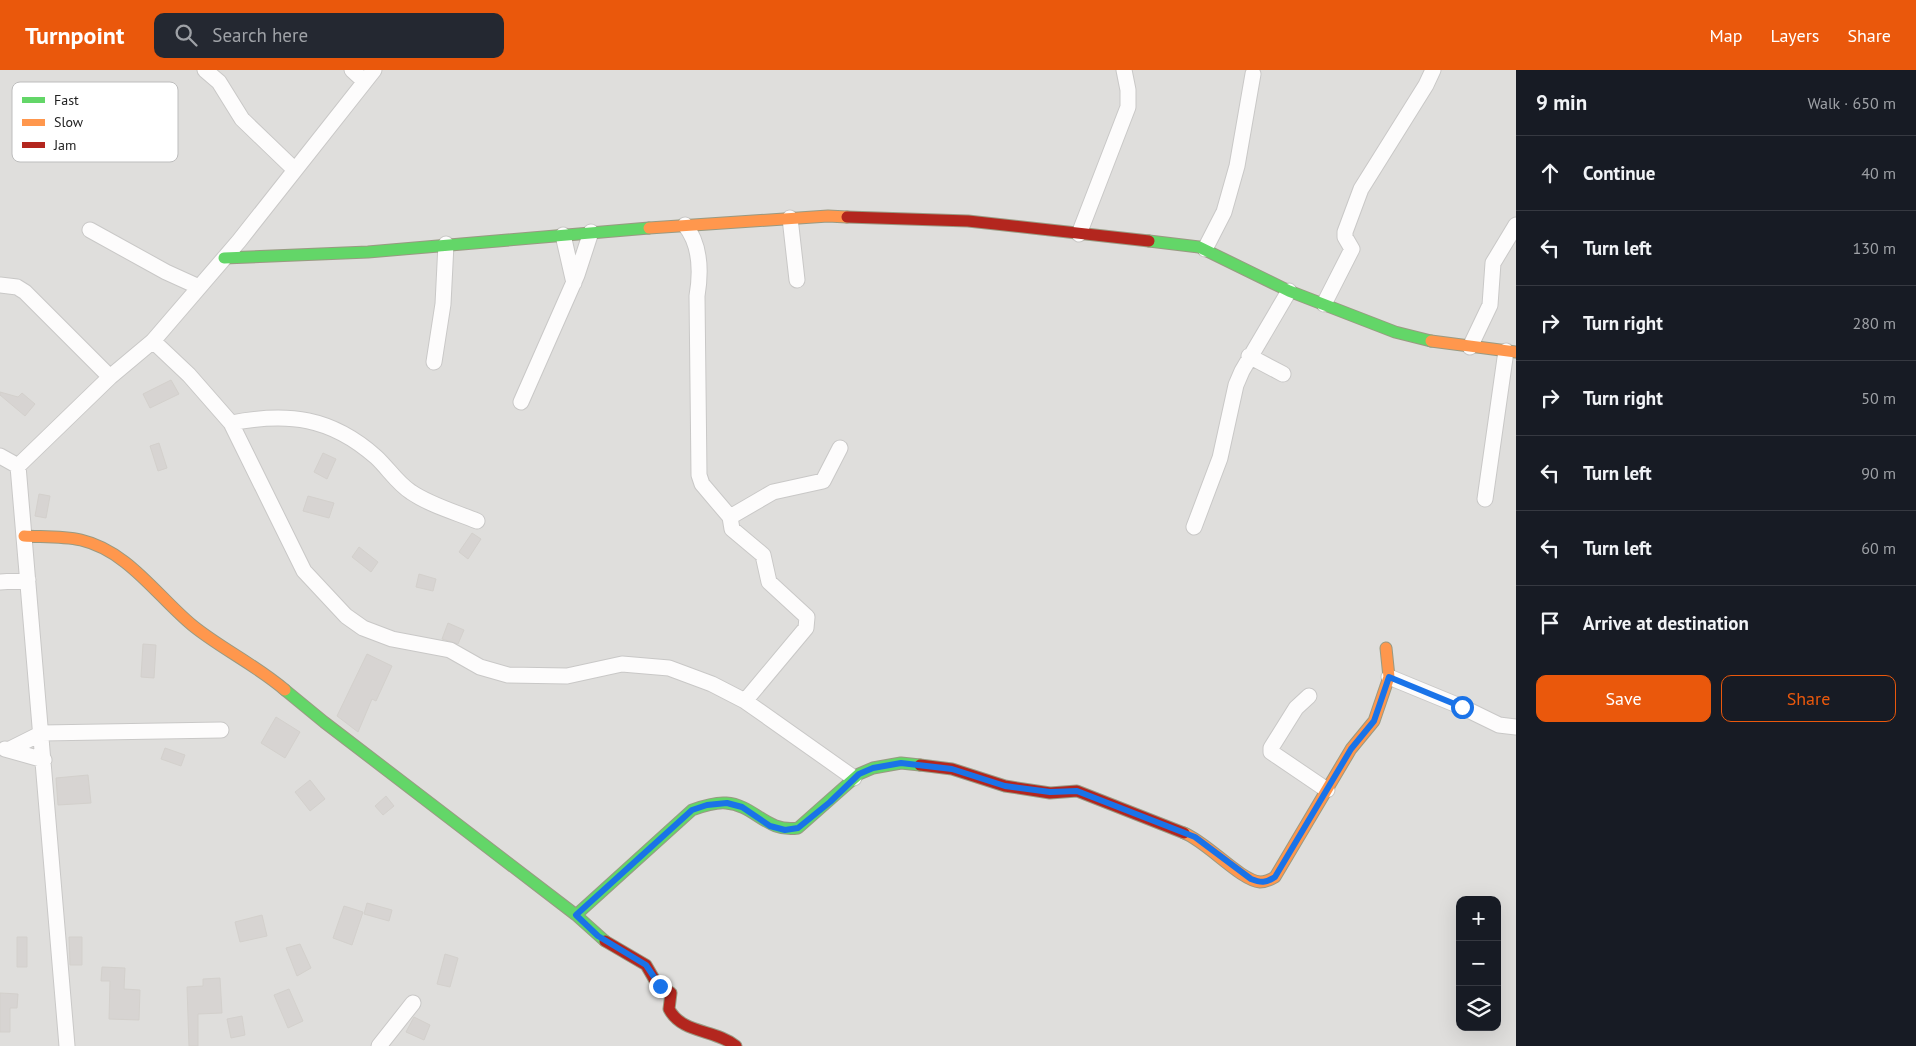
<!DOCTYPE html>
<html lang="en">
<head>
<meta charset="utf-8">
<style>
	:root { --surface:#171b24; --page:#242831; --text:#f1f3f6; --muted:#9ea1a6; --line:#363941; --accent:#ea580c }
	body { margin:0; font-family:"PT Sans",sans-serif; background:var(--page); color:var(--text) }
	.controls { position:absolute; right:15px; bottom:15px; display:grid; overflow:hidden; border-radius:10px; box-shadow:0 5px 20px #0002 }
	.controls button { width:45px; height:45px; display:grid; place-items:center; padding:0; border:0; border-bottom:1px solid var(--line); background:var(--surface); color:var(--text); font:25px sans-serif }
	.stop { position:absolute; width:15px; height:15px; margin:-11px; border:4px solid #1a73e8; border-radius:50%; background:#fff }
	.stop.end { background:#1a73e8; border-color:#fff; box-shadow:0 1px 5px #0008 }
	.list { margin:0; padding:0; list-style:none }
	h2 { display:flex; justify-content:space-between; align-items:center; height:65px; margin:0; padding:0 20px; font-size:21px }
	h2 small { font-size:16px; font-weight:400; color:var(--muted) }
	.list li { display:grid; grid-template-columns:32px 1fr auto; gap:15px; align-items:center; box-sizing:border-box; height:75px; padding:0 20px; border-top:1px solid var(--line) }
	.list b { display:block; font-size:19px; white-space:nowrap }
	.list em { font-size:16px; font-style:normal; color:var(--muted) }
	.actions { display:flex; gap:10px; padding:15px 20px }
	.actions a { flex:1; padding:11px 0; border:1px solid var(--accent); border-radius:10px; text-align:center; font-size:18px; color:var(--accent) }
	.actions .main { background:var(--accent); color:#fff }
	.icon { flex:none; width:28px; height:28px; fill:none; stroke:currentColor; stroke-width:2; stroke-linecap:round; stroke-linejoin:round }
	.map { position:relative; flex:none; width:1516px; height:976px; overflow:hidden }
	header { display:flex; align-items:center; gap:30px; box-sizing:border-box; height:70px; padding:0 25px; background:var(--accent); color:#fff }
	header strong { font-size:24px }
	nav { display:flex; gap:28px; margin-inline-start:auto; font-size:18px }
	.search { width:350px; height:45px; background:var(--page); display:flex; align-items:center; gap:12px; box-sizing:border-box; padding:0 18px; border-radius:10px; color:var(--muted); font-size:19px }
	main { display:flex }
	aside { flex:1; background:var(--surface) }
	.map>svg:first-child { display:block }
	.residential { fill:#dfdedc; fill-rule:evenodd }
	.building { fill:#d7d4d2; stroke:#d3d0cc }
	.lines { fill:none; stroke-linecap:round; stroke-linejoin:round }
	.street-casing { stroke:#c9c8c7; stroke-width:17 }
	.fast-casing { stroke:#999a82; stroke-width:13 }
	.slow-casing { stroke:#999a82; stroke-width:13 }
	.jam-casing { stroke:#999a82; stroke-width:13 }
	.street { stroke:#fdfcfc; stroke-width:15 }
	.fast { stroke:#63d668; stroke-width:11 }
	.slow { stroke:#ff974d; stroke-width:11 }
	.jam { stroke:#b3261e; stroke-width:11 }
	.route { stroke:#1a73e8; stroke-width:6 }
	.key { fill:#fff; stroke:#bdbdbd; stroke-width:1 }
	.key-label { font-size:14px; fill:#222 }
</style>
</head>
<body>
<header>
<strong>Turnpoint</strong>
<div class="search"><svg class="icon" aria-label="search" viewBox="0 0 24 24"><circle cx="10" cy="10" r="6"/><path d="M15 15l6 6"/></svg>Search here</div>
<nav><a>Map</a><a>Layers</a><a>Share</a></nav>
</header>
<main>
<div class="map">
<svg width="1516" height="976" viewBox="0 0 1516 976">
	<rect width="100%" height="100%" fill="#f0eeeb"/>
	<path class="residential" d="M0 0H1516V976H0ZM1460 830H1497V957H1460Z"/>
	<path class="building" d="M171 310 179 324 150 338 143 324Z
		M0 322 18 327 22 323 35 334 25 346 0 325Z
		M159 373 167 398 158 401 150 376Z
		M323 383 336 389 327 409 314 402Z
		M39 424 50 426 46 448 35 446Z
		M308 426 334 433 329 448 303 441Z
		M472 463 481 469 468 489 459 482Z
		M359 477 378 492 371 502 352 487Z
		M419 504 436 509 433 521 416 517Z
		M448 553 464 560 458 574 442 569Z
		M143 574 156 575 154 608 141 607Z
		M367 584 392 596 376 631 372 629 358 662 337 646Z
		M276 647 300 662 285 688 261 673Z
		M165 678 185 685 181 696 161 689Z
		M88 705 91 733 58 735 56 708Z
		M310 710 325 729 310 741 295 722Z
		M386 726 394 736 383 745 375 736Z
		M367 833 392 840 389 851 364 844Z
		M344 836 363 842 352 875 333 868Z
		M262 845 267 866 240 872 235 852Z
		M17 867H27V897H17Z
		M69 867H82V895H70Z
		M300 874 311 898 297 906 286 878Z
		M445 884 458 888 450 917 437 914Z
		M102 897 125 898 124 919 140 920 139 950 109 949 110 911H101Z
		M220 908 222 943 198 944V976H189L187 917 203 916V909Z
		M289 919 303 951 288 958 274 925Z
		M0 923 18 924 17 938H10V962H0Z
		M242 946 245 965 231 968 227 949Z
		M414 947 430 955 424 970 406 962Z"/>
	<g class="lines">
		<defs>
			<path id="street" d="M205 0 219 12 242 49 295 100
				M352 0 364 11
				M790 148 797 210
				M685 155C701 175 701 202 697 226L699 405 702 414 730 447 732 459 763 485 769 512 807 547 806 558 745 631
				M90 160 166 202 199 217
				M1079 164 1128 37V20L1124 0
				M563 165 574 213
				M1205 179 1224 142 1237 96 1253 4
				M0 215 17 217 25 222 110 307
				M1324 234 1352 179 1345 167V162L1361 119 1426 15 1433 0
				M153 271 189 305 231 353 304 501 346 546 363 558 392 569 450 580 480 597 508 605 567 606 622 594 669 598 712 614 745 631 854 708
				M1470 277 1490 235 1493 193 1516 155
				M1249 286 1283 304
				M434 292 443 234 446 174
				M521 332 577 205 591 162
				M231 353C288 342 331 347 376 387 388 398 397 413 411 422 430 435 455 442 477 451
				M0 386 18 396 67 976
				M18 396 110 307 153 271 239 171 374 0
				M1485 429 1506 281
				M730 447 773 422 823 411 840 378
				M1194 457 1220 388 1236 315 1242 301 1289 221
				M0 512 28 510
				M1389 607 1462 637 1499 655 1516 657
				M1309 626 1296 638 1271 678V682L1327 720
				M5 679 44 690
				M10 679 42 663 221 660
				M379 976 413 933"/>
			<path id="fast" d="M1149 171 1199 177 1289 221 1395 262 1431 271
				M224 188 368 182 649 158
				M285 620 324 652 576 845 605 871
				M576 845 692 740C703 736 715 732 726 733 755 735 766 763 798 758L859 704 873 698 901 693 920 695"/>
			<path id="slow" d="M649 158 828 146 847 147
				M1431 271 1516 282
				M24 466C42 467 63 466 81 470 128 481 157 526 192 555 220 578 256 595 285 620
				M1184 763C1207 772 1240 810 1260 812 1266 812 1270 810 1275 807L1351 679 1374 651 1389 607 1386 578"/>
			<path id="jam" d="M847 147 968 151 1149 171
				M920 695 952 699 1005 716 1050 723 1077 721 1184 763
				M605 871 646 895 657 914 671 923 669 939C682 964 715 959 736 976"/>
		</defs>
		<use href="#street" class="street-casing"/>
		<use href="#fast" class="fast-casing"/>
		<use href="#slow" class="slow-casing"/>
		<use href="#jam" class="jam-casing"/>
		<use href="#street" class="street"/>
		<use href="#fast" class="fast"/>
		<use href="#slow" class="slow"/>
		<use href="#jam" class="jam"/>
	</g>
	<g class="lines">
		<path class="route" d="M660 916 646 895 598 866 576 845 692 740 707 735 727 733 742 737 770 756 785 760 798 758 830 732 859 704 873 698 901 693 952 699 1005 716 1050 722 1077 721 1195 767 1251 809C1261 813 1266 813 1275 807L1351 679 1374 651 1389 607 1462 637"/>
	</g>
	<rect x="12" y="12" width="166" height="80" rx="8" class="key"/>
	<rect x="22" y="27" width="23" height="6" fill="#63d668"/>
	<rect x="22" y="49" width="23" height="7" fill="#ff974d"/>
	<rect x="22" y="72" width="23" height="6" fill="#b3261e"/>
	<g class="key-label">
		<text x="54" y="35">Fast</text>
		<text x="54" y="57">Slow</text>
		<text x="54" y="80">Jam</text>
	</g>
</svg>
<div class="controls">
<button>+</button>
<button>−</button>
<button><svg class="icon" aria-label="layers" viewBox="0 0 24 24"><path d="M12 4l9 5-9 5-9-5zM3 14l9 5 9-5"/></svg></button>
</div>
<div class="stop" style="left:1462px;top:637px"></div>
<div class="stop end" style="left:660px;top:916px"></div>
</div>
<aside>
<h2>9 min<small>Walk · 650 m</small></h2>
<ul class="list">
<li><svg class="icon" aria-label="ahead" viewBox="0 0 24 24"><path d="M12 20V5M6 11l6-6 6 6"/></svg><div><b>Continue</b></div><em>40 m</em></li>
<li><svg class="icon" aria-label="left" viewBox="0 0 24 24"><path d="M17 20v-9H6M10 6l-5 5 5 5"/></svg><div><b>Turn left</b></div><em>130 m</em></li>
<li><svg class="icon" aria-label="right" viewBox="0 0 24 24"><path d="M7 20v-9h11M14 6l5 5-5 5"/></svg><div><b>Turn right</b></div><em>280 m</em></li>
<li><svg class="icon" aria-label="right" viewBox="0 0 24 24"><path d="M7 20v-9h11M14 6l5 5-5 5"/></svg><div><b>Turn right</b></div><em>50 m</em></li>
<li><svg class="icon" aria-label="left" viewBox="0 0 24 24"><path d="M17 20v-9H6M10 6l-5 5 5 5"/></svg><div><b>Turn left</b></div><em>90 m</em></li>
<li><svg class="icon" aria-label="left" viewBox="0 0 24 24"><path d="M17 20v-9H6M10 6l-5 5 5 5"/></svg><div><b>Turn left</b></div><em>60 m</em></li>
<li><svg class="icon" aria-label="arrive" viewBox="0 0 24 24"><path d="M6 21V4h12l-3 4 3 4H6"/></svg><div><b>Arrive at destination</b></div></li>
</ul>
<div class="actions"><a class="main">Save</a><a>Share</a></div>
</aside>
</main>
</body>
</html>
